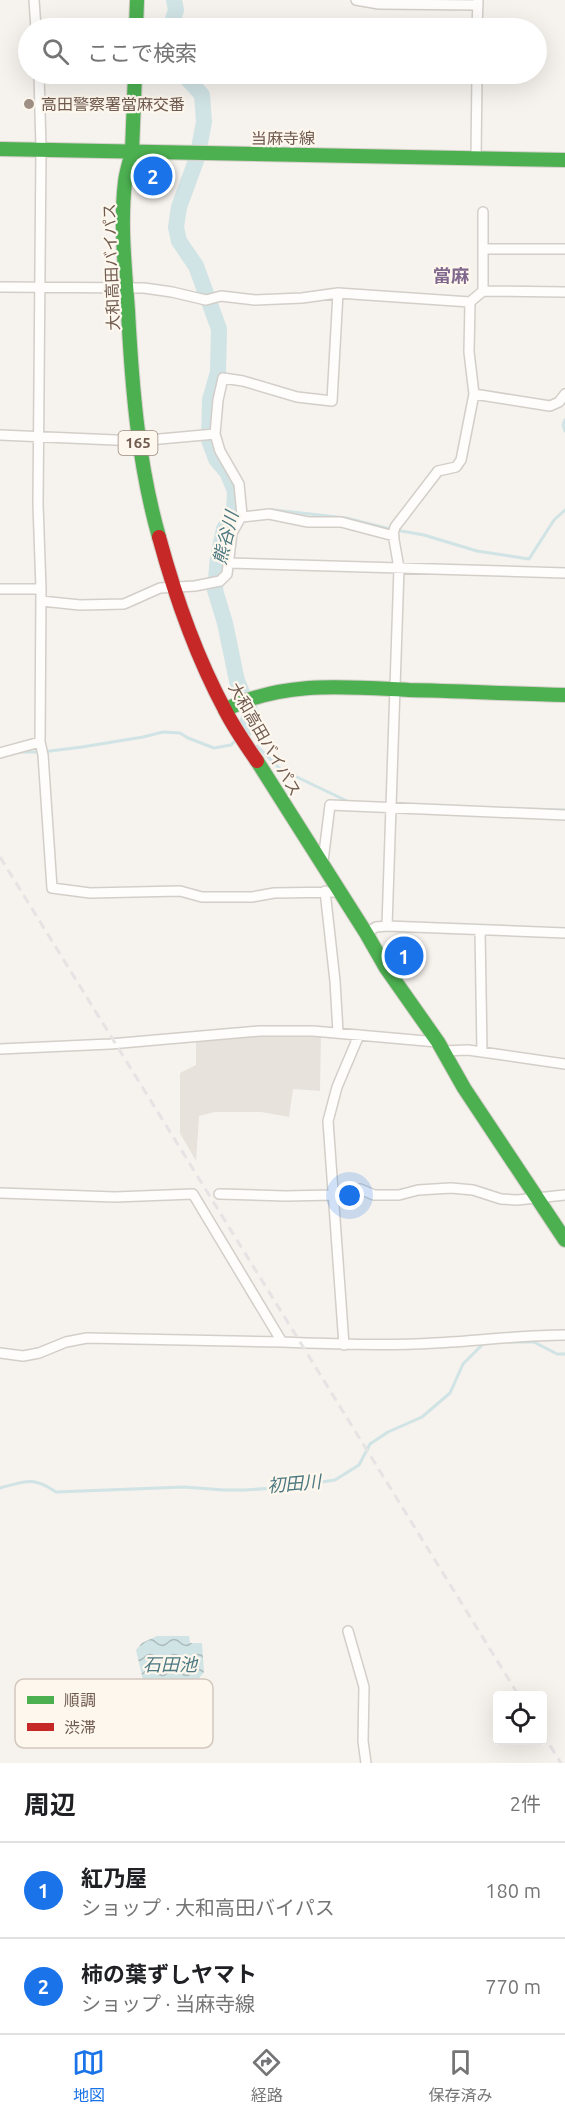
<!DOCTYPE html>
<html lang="ja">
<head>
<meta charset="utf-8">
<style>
	:root { --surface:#fff; --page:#f6f6f6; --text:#202124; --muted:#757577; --line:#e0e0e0; --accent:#1a73e8 }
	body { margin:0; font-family:Ubuntu,"Noto Sans JP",sans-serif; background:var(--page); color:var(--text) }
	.controls { position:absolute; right:18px; bottom:18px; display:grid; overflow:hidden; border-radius:6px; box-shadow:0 6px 24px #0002 }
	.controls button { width:54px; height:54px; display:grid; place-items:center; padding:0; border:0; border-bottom:2px solid var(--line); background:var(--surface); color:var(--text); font:30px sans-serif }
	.you { position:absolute; left:350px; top:1196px; width:21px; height:21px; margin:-15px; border:4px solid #fff; border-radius:50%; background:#1a73e8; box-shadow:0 0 0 9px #1a73e833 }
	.badge { display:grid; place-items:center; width:39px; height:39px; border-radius:50%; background:var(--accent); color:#fff; font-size:20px; font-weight:700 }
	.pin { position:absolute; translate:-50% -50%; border:3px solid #fff; box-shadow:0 2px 6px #0006 }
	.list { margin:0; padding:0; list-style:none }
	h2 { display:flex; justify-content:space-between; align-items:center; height:78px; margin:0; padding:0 24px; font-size:26px }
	h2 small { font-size:20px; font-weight:400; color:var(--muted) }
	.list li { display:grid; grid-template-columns:39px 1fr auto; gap:18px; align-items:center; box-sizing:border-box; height:96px; padding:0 24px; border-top:2px solid var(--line) }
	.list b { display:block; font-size:22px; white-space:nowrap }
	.list p { margin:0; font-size:20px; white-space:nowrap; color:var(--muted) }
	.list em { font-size:20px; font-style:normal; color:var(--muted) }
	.icon { flex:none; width:33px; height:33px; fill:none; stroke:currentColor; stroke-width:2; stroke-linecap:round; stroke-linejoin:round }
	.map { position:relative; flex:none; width:565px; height:1763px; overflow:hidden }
	.search { position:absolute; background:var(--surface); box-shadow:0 6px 24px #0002; left:18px; right:18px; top:18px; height:66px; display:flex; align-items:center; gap:15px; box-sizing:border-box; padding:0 21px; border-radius:33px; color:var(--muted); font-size:22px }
	.sheet { height:270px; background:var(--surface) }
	nav { display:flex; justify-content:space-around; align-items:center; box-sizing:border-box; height:84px; border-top:2px solid var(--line); background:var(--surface); font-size:16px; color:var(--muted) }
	nav a { display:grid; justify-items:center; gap:3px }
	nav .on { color:var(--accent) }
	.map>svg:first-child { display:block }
	.industrial { fill:#e8e2dd }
	.water { fill:url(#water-waves) }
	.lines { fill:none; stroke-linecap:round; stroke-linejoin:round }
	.stream { stroke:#d0e3e5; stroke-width:3 }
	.river { stroke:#d0e3e5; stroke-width:16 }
	.street-casing { stroke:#d3cec8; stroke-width:12 }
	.fast-casing { stroke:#d5cfca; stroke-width:16 }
	.jam-casing { stroke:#d5cfca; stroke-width:16 }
	.street { stroke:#fefdfc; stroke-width:9 }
	.fast { stroke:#4caf50; stroke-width:14 }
	.jam { stroke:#c62828; stroke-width:14 }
	.rail { stroke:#e5e3e4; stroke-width:3; stroke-dasharray:9 6; stroke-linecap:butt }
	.poi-dot { fill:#a09086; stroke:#fdf7ee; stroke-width:2 }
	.labels { text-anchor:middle; stroke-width:4.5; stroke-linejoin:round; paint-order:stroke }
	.shield { fill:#fdf7ee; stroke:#9b8a7f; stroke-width:1.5 }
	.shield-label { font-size:15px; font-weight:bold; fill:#715b4f }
	.poi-label { font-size:16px; fill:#715b4f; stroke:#fdf7ee; text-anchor:start }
	.street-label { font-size:16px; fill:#715b4f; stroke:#fdf7ee }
	.neighbourhood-label { font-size:18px; font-weight:bold; fill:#80678c; stroke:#fdf7ee }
	.water-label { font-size:18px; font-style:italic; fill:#4c7981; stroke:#fdf7ee }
	.key { fill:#fdf7ee; stroke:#d3c8be; stroke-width:1.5 }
	.key-label { font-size:16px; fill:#715b4f }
</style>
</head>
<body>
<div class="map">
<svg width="565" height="1763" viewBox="0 0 565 1763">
	<defs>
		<pattern id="water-waves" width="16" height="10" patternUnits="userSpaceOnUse" patternTransform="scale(1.5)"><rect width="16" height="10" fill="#d0e3e5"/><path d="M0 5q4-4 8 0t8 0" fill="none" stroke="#adbbbc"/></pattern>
	</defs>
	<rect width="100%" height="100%" fill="#f6f2ed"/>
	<path class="industrial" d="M321 1033 320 1091 293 1089 289 1117 261 1112H215L199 1116 196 1161 180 1133V1073L196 1065V1039Z"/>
	<path class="water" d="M157 1636H189L190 1643H202L204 1672 200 1677 196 1695 151 1694 145 1688 136 1650 142 1643Z"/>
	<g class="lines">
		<path class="stream" d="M565 420 563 425 565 431
			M234 513 274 510 346 518 390 529 424 535 477 551 529 559 554 520 565 510
			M257 746 280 769 347 801
			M18 752H42L82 747 143 737 163 732 180 733 188 738 214 748 231 745 235 741
			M528 809 565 810
			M510 1342H534L557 1354H565
			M0 1488C26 1481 33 1476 56 1492L184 1487 224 1490H245L288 1487 335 1480 359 1465 370 1444 388 1432 422 1417 450 1393 463 1364 485 1342"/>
		<path class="river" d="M170 28 176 10 174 0
			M183 74 202 95 204 122 197 158 179 207 176 227 179 241 196 266 219 329 218 372 210 400 209 440 216 459 227 472 235 491 234 513 224 529 218 557 215 590 225 623 237 681 251 713 243 733"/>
		<defs>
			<path id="street" d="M34 0 36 28
				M356 0 379 4 478 5
				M477 28 478 1
				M39 74 41 149 38 504 41 589 40 742 43 755 52 888 90 893 180 891 202 897H252L274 893 339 892
				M476 159 477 74
				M483 212V291
				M483 249H565
				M0 287 144 288 172 292 206 300 221 296 255 300 302 298 338 293 470 302 483 291 565 292
				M474 394 550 406 559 402 565 394
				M0 435 138 441 215 434 218 400 223 378 243 381 297 397 332 401 338 293
				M242 517 269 514 308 522H341L394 536
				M228 563 565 573
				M0 589H41
				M41 601 80 605 124 604 160 588 195 586 220 581 227 574 232 533 242 515 239 484 220 451 215 434
				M0 753 40 742
				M323 861 330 805 565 815
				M325 891 335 981 338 1032
				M387 926 399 568 393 534 395 527 438 471 456 467 461 460 474 394 469 352 470 302
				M480 930 482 1052
				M366 933 376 927 387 926 565 933
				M0 1049 110 1044 260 1031H313L437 1042
				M443 1051 468 1050 565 1064
				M0 1193 115 1197 193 1194 282 1342C333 1344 384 1346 435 1343 479 1341 521 1335 565 1335
				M219 1194 285 1196 334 1195 360 1189 374 1195H399L418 1190 451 1188 473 1190 501 1199 517 1200 565 1195
				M344 1345 328 1121 337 1087 359 1035
				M0 1353 23 1356 39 1353 66 1342 87 1338 282 1342
				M348 1631 364 1687 363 1741 366 1763"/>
			<path id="fast" d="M136 28 137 0
				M0 149 565 160
				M132 151 135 74
				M132 151C130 161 126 172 125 182 120 225 125 268 128 311 132 387 138 463 159 537
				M225 710C282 680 347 687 409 690 461 691 513 694 565 695
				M257 761 366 933 386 968 438 1042 464 1088 565 1240"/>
			<path id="jam" d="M159 537C175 596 196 656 225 710 234 728 246 745 257 761"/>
		</defs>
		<use href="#street" class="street-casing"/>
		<use href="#fast" class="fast-casing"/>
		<use href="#jam" class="jam-casing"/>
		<use href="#street" class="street"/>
		<use href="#fast" class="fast"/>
		<use href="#jam" class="jam"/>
		<path class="rail" d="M0 857 519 1696
			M542 1733 561 1763"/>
	</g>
	<circle class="poi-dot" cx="29" cy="104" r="6"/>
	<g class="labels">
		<rect class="shield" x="118.5" y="431" width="39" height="24" rx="4.5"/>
		<g class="shield-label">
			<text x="138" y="448">165</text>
		</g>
		<g class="poi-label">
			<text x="41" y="110">高田警察署當麻交番</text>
		</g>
		<g class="street-label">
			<text x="283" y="144">当麻寺線</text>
			<text transform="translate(111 267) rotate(-92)" y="6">大和高田バイパス</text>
			<text transform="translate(265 739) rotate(60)" y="6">大和高田バイパス</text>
		</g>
		<g class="neighbourhood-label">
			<text x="451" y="282">當麻</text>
		</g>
		<g class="water-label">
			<text transform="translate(226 538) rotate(-76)" y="6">熊谷川</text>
			<text transform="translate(294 1484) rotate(-5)" y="6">初田川</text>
			<text x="170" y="1671">石田池</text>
		</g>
	</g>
	<rect x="15" y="1679" width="198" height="69" rx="9" class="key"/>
	<rect x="27" y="1696" width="27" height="8" fill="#4caf50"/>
	<rect x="27" y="1723" width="27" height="8" fill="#c62828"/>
	<g class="key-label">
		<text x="64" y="1706">順調</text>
		<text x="64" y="1733">渋滞</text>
	</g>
</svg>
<div class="controls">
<button><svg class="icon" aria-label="locate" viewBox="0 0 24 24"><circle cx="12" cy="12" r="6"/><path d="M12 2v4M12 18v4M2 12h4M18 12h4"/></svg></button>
</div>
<div class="you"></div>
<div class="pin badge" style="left:404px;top:956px">1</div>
<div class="pin badge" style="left:153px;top:176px">2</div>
<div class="search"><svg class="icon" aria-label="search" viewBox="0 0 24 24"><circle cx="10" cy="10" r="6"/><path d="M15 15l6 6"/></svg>ここで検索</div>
</div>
<section class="sheet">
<h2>周辺<small>2件</small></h2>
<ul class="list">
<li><span class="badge">1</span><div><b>紅乃屋</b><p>ショップ · 大和高田バイパス</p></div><em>180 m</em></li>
<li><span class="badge">2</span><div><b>柿の葉ずしヤマト</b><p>ショップ · 当麻寺線</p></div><em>770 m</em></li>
</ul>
</section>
<nav>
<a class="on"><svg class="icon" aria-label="map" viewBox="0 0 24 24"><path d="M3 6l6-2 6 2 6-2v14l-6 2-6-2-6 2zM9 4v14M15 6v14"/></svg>地図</a>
<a><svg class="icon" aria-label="directions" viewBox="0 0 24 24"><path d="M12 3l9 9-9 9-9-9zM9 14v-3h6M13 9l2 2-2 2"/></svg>経路</a>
<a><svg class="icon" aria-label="saved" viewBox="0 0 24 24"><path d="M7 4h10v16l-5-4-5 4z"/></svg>保存済み</a>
</nav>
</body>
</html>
